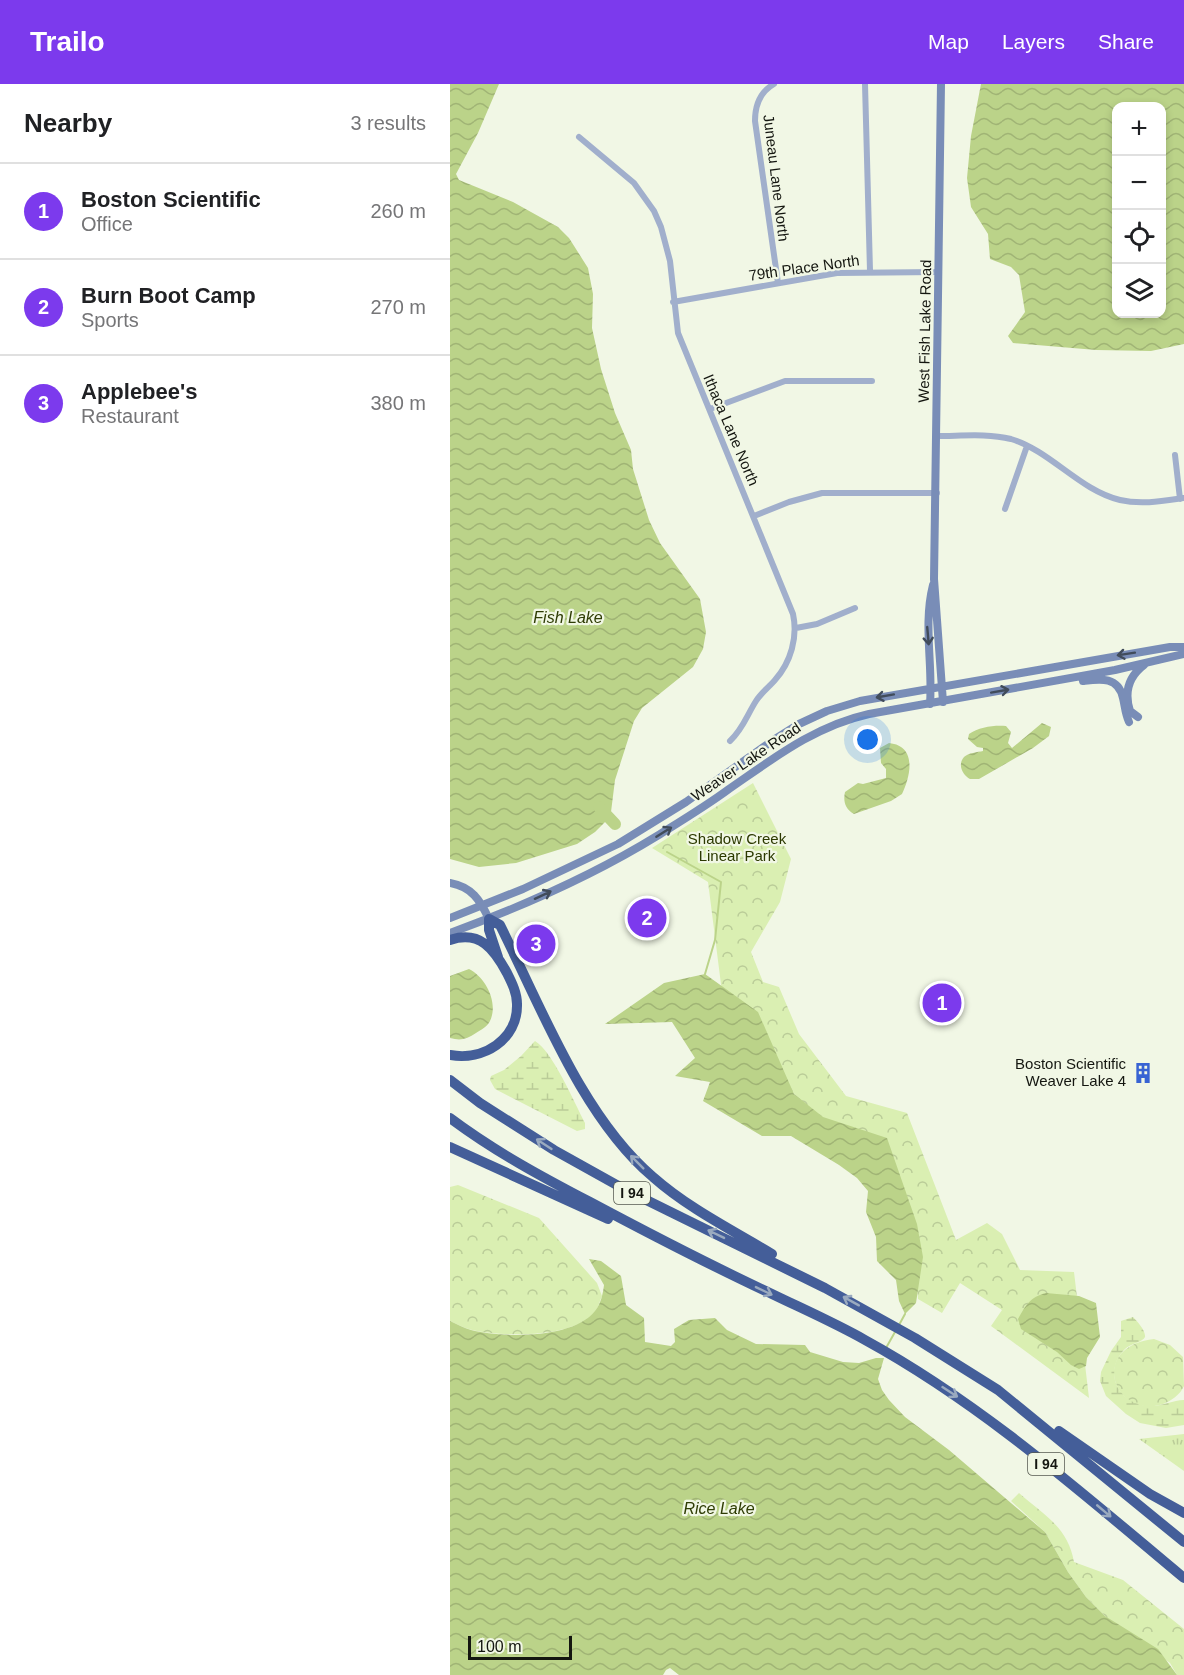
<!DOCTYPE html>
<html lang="en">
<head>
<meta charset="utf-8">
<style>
	:root { --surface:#fff; --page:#f2f2f2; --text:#202124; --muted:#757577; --line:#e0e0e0; --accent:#7c3aed }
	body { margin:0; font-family:Arial,sans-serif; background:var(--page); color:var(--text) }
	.controls { position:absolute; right:18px; top:18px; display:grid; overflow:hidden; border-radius:12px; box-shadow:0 3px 9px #0003 }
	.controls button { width:54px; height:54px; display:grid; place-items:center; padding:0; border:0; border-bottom:2px solid var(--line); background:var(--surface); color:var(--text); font:30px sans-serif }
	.scale { position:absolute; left:18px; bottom:15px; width:104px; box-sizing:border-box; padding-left:6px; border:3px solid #141610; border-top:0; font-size:16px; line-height:21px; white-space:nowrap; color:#141610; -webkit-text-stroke:4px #f1f7e5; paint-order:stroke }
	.you { position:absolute; left:418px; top:656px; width:21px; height:21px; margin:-15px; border:4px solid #fff; border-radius:50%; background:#1a73e8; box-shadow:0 0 0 9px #1a73e833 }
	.badge { display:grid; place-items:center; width:39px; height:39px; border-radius:50%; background:var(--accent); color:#fff; font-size:20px; font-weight:700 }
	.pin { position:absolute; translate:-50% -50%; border:3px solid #fff; box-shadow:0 2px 6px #0006 }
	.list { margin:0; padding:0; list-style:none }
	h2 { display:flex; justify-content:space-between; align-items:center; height:78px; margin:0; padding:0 24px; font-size:26px }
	h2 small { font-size:20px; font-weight:400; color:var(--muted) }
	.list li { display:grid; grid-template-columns:39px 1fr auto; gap:18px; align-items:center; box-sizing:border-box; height:96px; padding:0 24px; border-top:2px solid var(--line) }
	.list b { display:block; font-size:22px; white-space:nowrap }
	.list p { margin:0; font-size:20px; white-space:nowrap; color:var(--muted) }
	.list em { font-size:20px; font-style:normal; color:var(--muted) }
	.icon { flex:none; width:33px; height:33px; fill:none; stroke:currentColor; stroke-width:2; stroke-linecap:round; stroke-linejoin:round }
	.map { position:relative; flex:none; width:734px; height:1591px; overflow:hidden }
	header { display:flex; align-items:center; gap:36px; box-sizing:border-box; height:84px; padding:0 30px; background:var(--accent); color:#fff }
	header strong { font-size:28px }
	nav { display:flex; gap:33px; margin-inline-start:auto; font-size:21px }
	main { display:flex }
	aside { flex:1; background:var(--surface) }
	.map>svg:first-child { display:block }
	.grass { fill:url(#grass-tufts) }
	.forest { fill:url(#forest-crowns) }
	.wetland { fill:url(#wetland-marsh) }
	.water { fill:url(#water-waves); fill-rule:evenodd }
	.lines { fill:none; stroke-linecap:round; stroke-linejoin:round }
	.stream { stroke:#bbd389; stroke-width:2 }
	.river { stroke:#bbd389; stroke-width:12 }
	.street { stroke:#a1afcc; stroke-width:6 }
	.secondary { stroke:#798db7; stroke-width:8 }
	.highway { stroke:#445e99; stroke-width:10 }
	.oneway { stroke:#414c5b }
	.oneway2 { stroke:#9aaabf }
	.labels { text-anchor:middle; stroke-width:4.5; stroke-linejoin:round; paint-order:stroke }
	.shield { fill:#f1f7e5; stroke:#565a50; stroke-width:1.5 }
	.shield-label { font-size:14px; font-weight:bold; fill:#141610 }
	.street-label { font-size:15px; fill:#141610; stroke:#f1f7e5 }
	.park-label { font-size:15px; fill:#2c3901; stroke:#f1f7e5 }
	.poi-label { font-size:15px; fill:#141610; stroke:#f1f7e5; text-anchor:end }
	.water-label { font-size:16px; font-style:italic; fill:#2f3d05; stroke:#f1f7e5 }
</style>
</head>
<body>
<header>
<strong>Trailo</strong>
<nav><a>Map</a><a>Layers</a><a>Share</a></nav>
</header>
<main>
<aside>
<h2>Nearby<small>3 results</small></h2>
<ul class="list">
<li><span class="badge">1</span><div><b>Boston Scientific</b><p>Office</p></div><em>260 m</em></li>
<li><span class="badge">2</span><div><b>Burn Boot Camp</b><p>Sports</p></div><em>270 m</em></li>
<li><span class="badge">3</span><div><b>Applebee's</b><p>Restaurant</p></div><em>380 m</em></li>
</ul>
</aside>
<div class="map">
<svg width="734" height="1591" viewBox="0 0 734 1591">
	<defs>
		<pattern id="grass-tufts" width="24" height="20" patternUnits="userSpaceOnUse" patternTransform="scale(1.5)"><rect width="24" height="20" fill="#daefb2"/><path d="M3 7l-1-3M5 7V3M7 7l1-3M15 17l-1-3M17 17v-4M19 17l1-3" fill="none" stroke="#bacc98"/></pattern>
		<pattern id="forest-crowns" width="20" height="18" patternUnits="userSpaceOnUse" patternTransform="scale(1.5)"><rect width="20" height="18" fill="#daefb2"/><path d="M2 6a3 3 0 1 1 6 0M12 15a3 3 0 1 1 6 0" fill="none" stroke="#bacc98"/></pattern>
		<pattern id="wetland-marsh" width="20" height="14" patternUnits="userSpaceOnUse" patternTransform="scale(1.5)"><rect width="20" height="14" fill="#daefb2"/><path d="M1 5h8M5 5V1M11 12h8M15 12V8" fill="none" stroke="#bacc98"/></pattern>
		<pattern id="water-waves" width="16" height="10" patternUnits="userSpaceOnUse" patternTransform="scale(1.5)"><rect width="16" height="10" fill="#bbd389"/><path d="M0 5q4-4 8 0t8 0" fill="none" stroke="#a0b475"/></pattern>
	</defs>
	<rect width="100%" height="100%" fill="#f1f7e5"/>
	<path class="grass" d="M734 1350V1387L689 1355Z"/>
	<path class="forest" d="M303 699 341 775 330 818 301 868 313 898 329 903 349 950 396 1012 457 1029 506 1156 537 1139 552 1150 570 1186 624 1188 639 1314 541 1242 552 1226 510 1199 492 1229 468 1215 463 1155 274 924 258 798 202 764Z
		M8 1101 89 1134 147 1199 152 1212C150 1216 149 1221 147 1225 128 1255 52 1253 22 1246 14 1244 7 1240 0 1237V1103Z
		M704 1255 720 1261 733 1273 734 1302C730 1311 721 1317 713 1320 664 1336 637 1263 704 1255Z
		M569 1409C594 1431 618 1443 624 1478L673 1496 734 1545V1591H727L720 1579 655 1532 636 1513 618 1488 595 1448 561 1417Z"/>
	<path class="wetland" d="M85 957C103 968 124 1018 135 1039V1045L127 1047 45 1005 40 996 41 992 54 986 71 972Z
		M683 1233C687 1237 696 1247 695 1253 693 1258 680 1260 675 1265 651 1289 670 1323 702 1322 713 1322 723 1316 734 1316V1341L716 1344 690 1339 676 1330 656 1312 650 1297 651 1288 661 1267 671 1253V1237Z"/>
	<path class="water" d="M0 0H49L28 49 6 90 9 96 63 118 108 143 119 154 138 184 143 210 142 244 151 285 165 329 181 366 183 385 199 436 210 459 250 515 256 548 253 565 243 583 192 624 184 637 165 696 161 728 156 737 145 748 127 760 66 779 29 783 0 775Z
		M531 0H734V260L701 267 646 266 563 259 558 252 575 228 569 191 561 183 540 175 538 150 521 123 517 94 521 52ZM666 22H712V230H666Z
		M592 639 601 643 599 652 583 664 529 695H520C513 691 507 681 514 673 518 669 528 668 533 667V664L527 663 518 655 519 650C529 643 544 641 556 642L561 648 558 659 562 664Z
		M439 659C467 662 461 691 452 710L441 717 404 730C395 725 393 717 395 708L408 699 413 700 436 694V685L431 679 430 664Z
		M19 885C35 893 49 918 40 937 38 942 31 946 26 949 17 955 11 957 0 954V892Z
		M255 890 308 928 344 1010 373 1033 437 1054 467 1140 473 1173 466 1219 455 1230 449 1217 446 1196 427 1177 426 1153 416 1128 418 1107 407 1094 389 1081 341 1052H312L253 1017 260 998 225 992 245 974 222 938 155 940 214 899Z
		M139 1175 151 1177 171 1192 176 1221 194 1234 195 1258 221 1262 225 1258 224 1245 239 1236 265 1234 277 1246 306 1260 355 1261 360 1268 393 1278 409 1279 426 1274H434L428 1295 432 1306 439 1316 455 1333 499 1366 595 1448 618 1488 636 1513 655 1532 708 1565 727 1591H229L220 1584 216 1586 213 1591H0V1237C7 1240 14 1244 21 1246 53 1254 123 1255 145 1227 151 1220 153 1209 154 1201Z
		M596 1209 629 1212 646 1219 650 1253 637 1274 636 1282 629 1285 621 1281 607 1268 571 1245 568 1235C576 1221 580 1213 596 1209Z"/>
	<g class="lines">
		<path class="stream" d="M217 768 271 798 265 856 255 890
			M449 1241 455 1230
			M436 1264 445 1248"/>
		<path class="river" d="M149 723 165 740"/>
		<path class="street" d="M324 0C310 8 305 21 305 37L328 199
			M415 0 420 187
			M129 53 184 99 204 127 211 143 220 177 228 249 343 530C348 553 341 578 325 596 319 603 311 609 306 617 297 631 293 645 280 657
			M223 218 387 189 488 188
			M260 325 335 297H422
			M487 352C511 352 537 349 561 355 601 367 629 406 670 416 691 421 713 417 734 414
			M725 371 730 415
			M555 425 577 362
			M304 432 339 418 372 409H487
			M346 544 367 540 405 524"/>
		<path class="secondary" d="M491 0 484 495 493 618
			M633 597C650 595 668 592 673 614 675 622 675 629 679 638
			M480 620C483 580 473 541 483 501
			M688 633 680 627C674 608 678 593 694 581
			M0 799C22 803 30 816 39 835
			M0 834 73 805 168 760 236 718 322 657 349 640 377 627 410 617 720 563H734
			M0 849C71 823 142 792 207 752 231 737 256 722 279 705 324 674 365 642 419 630L665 586 734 570"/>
		<path class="highway" d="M0 856C30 846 44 865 57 889 62 899 67 909 67 920 68 956 33 977 0 971
			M48 873 39 846V835L50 841C91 923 133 1034 203 1093 238 1124 282 1146 322 1170
			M0 996 30 1019 104 1066 174 1105 375 1204 465 1254 548 1306 734 1458
			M0 1034C44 1067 92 1093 140 1118 200 1150 260 1181 322 1210 353 1225 385 1239 415 1256 532 1320 632 1409 734 1494
			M0 1063 158 1135
			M609 1347 700 1410 734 1429"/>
	</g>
	<defs><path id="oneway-shaft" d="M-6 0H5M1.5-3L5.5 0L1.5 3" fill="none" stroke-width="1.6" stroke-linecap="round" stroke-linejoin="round" transform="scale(1.5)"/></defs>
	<g class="oneway">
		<use href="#oneway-shaft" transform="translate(478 552) rotate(85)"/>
		<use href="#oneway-shaft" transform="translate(676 570) rotate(171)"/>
		<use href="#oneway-shaft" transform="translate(550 607) rotate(-10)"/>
		<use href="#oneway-shaft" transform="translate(435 612) rotate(170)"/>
		<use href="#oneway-shaft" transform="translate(214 748) rotate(-32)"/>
		<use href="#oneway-shaft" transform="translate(93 811) rotate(-25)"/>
	</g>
	<g class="oneway2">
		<use href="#oneway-shaft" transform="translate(94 1060) rotate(-147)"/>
		<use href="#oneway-shaft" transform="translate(187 1078) rotate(-135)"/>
		<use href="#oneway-shaft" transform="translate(266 1150) rotate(-154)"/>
		<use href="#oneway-shaft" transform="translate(314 1207) rotate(26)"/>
		<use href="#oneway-shaft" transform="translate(401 1217) rotate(-151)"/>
		<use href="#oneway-shaft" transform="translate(500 1308) rotate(33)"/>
		<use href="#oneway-shaft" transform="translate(654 1427) rotate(40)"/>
	</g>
	<defs>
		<symbol id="building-bare" viewBox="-9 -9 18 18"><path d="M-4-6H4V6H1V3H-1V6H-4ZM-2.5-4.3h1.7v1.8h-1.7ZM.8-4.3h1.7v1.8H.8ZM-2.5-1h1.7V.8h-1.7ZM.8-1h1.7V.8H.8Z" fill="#3863d3" stroke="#f1f7e5" stroke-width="2.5" paint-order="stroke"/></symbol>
	</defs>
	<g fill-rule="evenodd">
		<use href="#building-bare" x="678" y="974" width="30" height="30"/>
	</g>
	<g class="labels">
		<g class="shield">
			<rect x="164" y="1098" width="36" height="22" rx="4.5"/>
			<rect x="578" y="1369" width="36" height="22" rx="4.5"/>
		</g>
		<g class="shield-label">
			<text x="182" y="1114">I 94</text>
			<text x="596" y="1385">I 94</text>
		</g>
		<g class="street-label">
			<text transform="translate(326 94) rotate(83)" y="5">Juneau Lane North</text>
			<text transform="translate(354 184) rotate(-8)" y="5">79th Place North</text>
			<text transform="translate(475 247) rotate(-89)" y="5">West Fish Lake Road</text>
			<text transform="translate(281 346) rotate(67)" y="5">Ithaca Lane North</text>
			<text transform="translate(296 678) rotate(-34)" y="5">Weaver Lake Road</text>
		</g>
		<g class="park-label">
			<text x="287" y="760">Shadow Creek<tspan x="287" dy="17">Linear Park</tspan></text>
		</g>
		<g class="poi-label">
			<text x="676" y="985">Boston Scientific<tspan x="676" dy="17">Weaver Lake 4</tspan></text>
		</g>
		<g class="water-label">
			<text x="118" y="539">Fish Lake</text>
			<text x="269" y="1430">Rice Lake</text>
		</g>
	</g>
</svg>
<div class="controls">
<button>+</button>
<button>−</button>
<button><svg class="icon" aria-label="locate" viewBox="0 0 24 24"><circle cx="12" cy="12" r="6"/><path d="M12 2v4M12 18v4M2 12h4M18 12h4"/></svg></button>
<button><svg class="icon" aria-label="layers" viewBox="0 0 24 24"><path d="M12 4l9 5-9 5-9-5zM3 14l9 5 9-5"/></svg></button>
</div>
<div class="scale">100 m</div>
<div class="you"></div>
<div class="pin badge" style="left:492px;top:919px">1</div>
<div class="pin badge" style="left:197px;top:834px">2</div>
<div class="pin badge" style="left:86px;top:860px">3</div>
</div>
</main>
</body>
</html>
